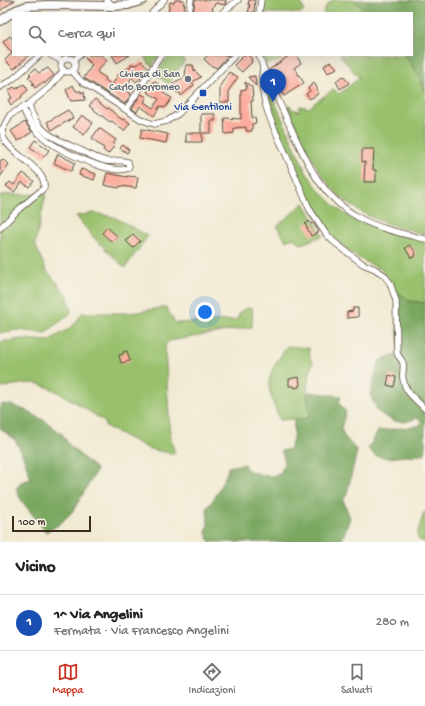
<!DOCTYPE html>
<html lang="it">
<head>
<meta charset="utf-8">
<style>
	:root { --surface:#fff; --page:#f6f6f6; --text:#222; --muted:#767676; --line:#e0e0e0; --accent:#c8321e }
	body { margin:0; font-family:"Gochi Hand",sans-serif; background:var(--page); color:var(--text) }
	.scale { position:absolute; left:12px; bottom:10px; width:79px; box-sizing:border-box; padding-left:4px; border:2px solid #3b2a1e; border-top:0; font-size:11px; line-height:14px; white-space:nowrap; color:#3b2a1e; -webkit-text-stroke:3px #f7f3e8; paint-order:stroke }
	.you { position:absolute; left:205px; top:312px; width:14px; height:14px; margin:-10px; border:3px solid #fff; border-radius:50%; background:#1a73e8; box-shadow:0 0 0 6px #1a73e833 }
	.badge { display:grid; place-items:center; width:26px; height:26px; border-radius:50%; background:var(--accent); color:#fff; font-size:13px; font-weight:700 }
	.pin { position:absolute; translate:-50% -33px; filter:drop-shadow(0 1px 2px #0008) }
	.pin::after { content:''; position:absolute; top:21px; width:14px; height:12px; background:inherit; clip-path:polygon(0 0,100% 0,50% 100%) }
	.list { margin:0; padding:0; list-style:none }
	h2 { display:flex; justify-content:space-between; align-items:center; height:52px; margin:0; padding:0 16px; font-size:17px }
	h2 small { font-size:13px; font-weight:400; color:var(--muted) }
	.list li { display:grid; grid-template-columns:26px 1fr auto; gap:12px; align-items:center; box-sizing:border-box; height:56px; padding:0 16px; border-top:1px solid var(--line) }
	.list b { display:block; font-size:15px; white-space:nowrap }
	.list p { margin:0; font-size:13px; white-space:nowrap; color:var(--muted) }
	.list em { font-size:13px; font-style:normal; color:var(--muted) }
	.icon { flex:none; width:22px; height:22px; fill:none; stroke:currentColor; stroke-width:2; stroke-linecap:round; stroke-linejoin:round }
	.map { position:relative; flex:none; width:425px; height:542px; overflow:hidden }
	.search { position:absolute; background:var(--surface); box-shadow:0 4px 16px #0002; left:12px; right:12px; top:12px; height:44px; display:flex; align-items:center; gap:10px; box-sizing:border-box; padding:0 14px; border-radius:0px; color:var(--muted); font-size:15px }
	.sheet { height:108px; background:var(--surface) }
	nav { display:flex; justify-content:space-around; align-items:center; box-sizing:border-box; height:56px; border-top:1px solid var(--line); background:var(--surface); font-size:11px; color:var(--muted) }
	nav a { display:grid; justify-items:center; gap:2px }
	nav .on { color:var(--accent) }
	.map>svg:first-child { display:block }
	.green { fill:#99c16d; stroke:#6a7646 }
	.forest { fill:#7aa760; stroke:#5a683f }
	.building { fill:#fcac9c }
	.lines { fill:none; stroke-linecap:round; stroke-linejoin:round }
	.street-casing { stroke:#564739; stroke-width:7 }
	.secondary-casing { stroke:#564739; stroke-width:10 }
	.street { stroke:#fff; stroke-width:5.5 }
	.secondary { stroke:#fff; stroke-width:8 }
	.worship-dot { fill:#6b7280; stroke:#f7f3e8; stroke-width:1.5 }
	.transit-dot { fill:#1a4fb4; stroke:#f7f3e8; stroke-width:1.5 }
	.labels { text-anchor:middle; stroke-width:3; stroke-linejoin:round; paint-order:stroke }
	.worship-label { font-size:11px; fill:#5b616d; stroke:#f7f3e8; text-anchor:end }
	.transit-label { font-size:11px; fill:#164399; stroke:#f7f3e8 }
</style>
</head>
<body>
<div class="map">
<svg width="425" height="542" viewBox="0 0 425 542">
	<rect width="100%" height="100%" fill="#f7f3e8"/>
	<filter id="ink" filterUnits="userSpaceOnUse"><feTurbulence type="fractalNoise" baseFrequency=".025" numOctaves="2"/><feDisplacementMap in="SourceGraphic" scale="8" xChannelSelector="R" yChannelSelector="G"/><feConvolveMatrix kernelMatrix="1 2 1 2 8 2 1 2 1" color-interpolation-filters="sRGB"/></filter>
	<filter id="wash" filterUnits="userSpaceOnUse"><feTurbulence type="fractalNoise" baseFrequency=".012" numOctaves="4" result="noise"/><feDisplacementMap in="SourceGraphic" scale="16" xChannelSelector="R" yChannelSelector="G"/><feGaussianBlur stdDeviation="0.9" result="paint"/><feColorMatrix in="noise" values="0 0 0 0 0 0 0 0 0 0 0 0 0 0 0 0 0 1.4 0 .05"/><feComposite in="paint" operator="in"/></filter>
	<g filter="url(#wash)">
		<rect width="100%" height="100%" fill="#f1ead3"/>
		<path class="green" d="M262 0H299L304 10 302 13H265V9L262 6Z
			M333 0H353L366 13H323L327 5Z
			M144 55H159L152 66 150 65Z
			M169 55H178L185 60 169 84 156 75Z
			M264 55H285L280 61 266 64Z
			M340 55H404L419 75 425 95V234C410 230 392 226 378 220 323 197 310 155 287 105L291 106V109L299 111 300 106 310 108 313 104 334 89 339 94 359 78Z
			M264 81 266 82 306 172 319 190 336 207 352 219 369 225 425 242V303L410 301 395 290 381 269 360 259 342 246 322 225 314 213 303 184 273 118 267 104Z
			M46 194 35 244 46 270 68 296 71 313 45 333 16 330 0 333V195Z
			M304 203 323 236 301 244 293 238 286 241 277 226Z
			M94 213 114 217 148 236 125 268 95 239 76 216Z
			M166 307 175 323 236 320 242 310 252 307C253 314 252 320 252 327L169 341 165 345 170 436 175 454 149 449 105 426V422C89 411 50 383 31 383 21 383 10 386 0 388V342L22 339 48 341 67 330 75 324 82 313H131Z
			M287 346 309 348 310 358 313 361 307 386 310 413 308 418 280 420C275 407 265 388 271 374 274 364 282 355 287 346Z
			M424 512H425V542L419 540 417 535Z"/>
		<path class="forest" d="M353 0H425V95L419 75 404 55H412V13H366Z
			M395 290 410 301 425 303V454L388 458 375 456 368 449 378 431 418 426 422 422 419 419 416 418 406 422 393 421 378 412 370 395 379 361 387 357 399 355Z
			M310 392 341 396 339 403 346 412 341 428 344 436 357 451 347 493 343 500 350 518 341 542H210L206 533 208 524 207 508 215 497 227 473 228 467 244 464 247 470C259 474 269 479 280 474 284 466 286 459 281 451L289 449C294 440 294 431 294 420L309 418 310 413 307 394Z
			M0 404 12 405 27 411 45 421 62 434 69 445 97 470 73 511 60 524 46 532 21 500 16 489 21 482 31 479C28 469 19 444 13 438 8 434 4 432 0 428Z"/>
		<g id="blocks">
			<path class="building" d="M0 0H15L0 11Z
				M175 0H184L183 4H185L183 13H168L170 2 174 3Z
				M195 0H226L225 5 216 3 213 6 212 13H193Z
				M249 0H255L254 13H248L250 5H248Z
				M10 36 13 40V55H29L14 69 5 60 12 53 3 42Z
				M88 55H101L107 60 97 71 98 72V73L106 78 105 80 112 85 120 72 126 77 123 72 131 66V64L137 65 142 61 148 68 140 76 141 78 136 82 132 77 125 88 126 89 125 90 131 94 125 104 84 78 92 65 85 58Z
				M112 55H130L117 63Z
				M208 55H229L217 68 210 65 204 59Z
				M244 55H248L252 59 251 61 252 62 242 72 234 65Z
				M290 55H296L301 63 294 68 304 83 284 96 278 86 280 85 269 70Z
				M330 61 337 68 328 73 324 66Z
				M186 65H193L194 70 201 77 192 82 194 85 181 96 179 92 177 93 173 83 185 77Z
				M48 68 54 75 44 84 43 82 35 88 32 84 34 83 28 77 31 75 29 74 35 69 39 73Z
				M229 72 238 77 229 90V102H220V86Z
				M255 76 256 86 248 77Z
				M343 76 349 83 340 89 336 81Z
				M154 81 166 89 163 93 172 98 165 108 160 106 154 116 140 106 137 112 132 109 141 94 147 97 144 102 153 108 159 99 147 92Z
				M245 82 252 87 253 101H251L252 118H255L256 123 252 124V131H246V127L234 128V133L225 134 224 118 241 119V90L247 89Z
				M314 83 317 88 318 94 310 99 306 94 310 91 308 88Z
				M24 84 28 90 21 96 22 97 11 105 8 100 12 98 8 91 14 87 16 89Z
				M73 85 76 91H81V93L84 92 85 100 71 101 66 90Z
				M95 99 107 109 109 108 117 116 123 120 124 119 130 123 124 131 112 121 110 122 89 106Z
				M68 110 73 118 52 130 47 122Z
				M201 114H215V121H211V133H202V142H186V133H201Z
				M82 115 93 123 84 135 73 127Z
				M25 122 32 132 18 141 11 131Z
				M99 128 116 140 113 144 115 145 108 154 103 150 104 148 92 138Z
				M142 129 168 134 166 143 140 138Z
				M35 140 49 150 44 157 30 147Z
				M123 145 129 150 127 153 120 148Z
				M362 149H374L373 170H376V182H364L365 162H362Z
				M58 154 75 163 71 171 54 163Z
				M2 159 9 164 0 177V162Z
				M81 169 96 174 94 180 79 175Z
				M23 173 34 181 29 187 22 182 14 192 6 186 10 182 14 185Z
				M107 173 127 177V176L138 177 136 188 120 186 119 188 104 185Z
				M309 221 311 224 313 223 319 232 311 236 305 224Z
				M107 227 117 236 112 242 102 233Z
				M133 234 140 241 133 248 126 241Z
				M410 245 416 253 415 254 416 256 411 258 405 248Z
				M353 308H358V317L347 318V312L353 311Z
				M127 351 130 361 121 363 119 355 123 354V352Z
				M389 375 396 377 394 387 387 385Z
				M299 377 300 385H299V387L295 388 294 386H289V379Z"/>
		</g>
	</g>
	<g filter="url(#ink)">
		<use href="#blocks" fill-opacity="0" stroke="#564739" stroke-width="1"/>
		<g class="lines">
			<defs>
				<path id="street" d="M107 0 113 6
					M152 13 164 0
					M189 13 191 0
					M222 13 238 0
					M259 13 261 0
					M51 55 62 61
					M259 55 263 67C272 87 281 106 290 126 308 165 321 197 361 219 380 229 404 234 425 239
					M61 65a7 7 0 1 1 14 0a7 7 0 1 1-14 0Z
					M74 60 80 55
					M263 67C258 97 272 124 284 150 293 170 301 190 310 210L326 234 334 242 363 264 375 269 384 275 390 283 396 301 397 353C398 357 402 359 403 363 404 368 402 374 403 379 405 393 416 399 425 409
					M72 71 81 81 142 120 154 124 167 121 178 114 235 55
					M0 87 13 79 40 55
					M23 107C32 140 71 156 100 166 108 168 120 172 128 168L129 166 128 162C121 159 114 162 106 161 97 159 88 154 80 150 57 140 34 131 29 104
					M126 110 161 55
					M0 130H2L10 115 29 104 50 87 64 70
					M0 228 19 209 44 188C47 169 13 156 4 139 3 136 3 133 2 130"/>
				<path id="secondary" d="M0 21 16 10 27 6 49 5 113 6 128 5 143 0"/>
			</defs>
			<use href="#street" class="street-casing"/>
			<use href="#secondary" class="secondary-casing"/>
			<use href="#street" class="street"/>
			<use href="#secondary" class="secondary"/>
		</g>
	</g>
	<circle class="worship-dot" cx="188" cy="79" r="4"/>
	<rect class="transit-dot" x="199" y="89" width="8" height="8" rx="2"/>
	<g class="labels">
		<g class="worship-label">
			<text x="180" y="77">Chiesa di San<tspan x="180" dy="13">Carlo Borromeo</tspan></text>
		</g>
		<g class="transit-label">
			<text x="203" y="110">Via Gentiloni</text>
		</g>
	</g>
</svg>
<div class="scale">100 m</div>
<div class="you"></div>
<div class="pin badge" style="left:273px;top:102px;background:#1a4fb4">1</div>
<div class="search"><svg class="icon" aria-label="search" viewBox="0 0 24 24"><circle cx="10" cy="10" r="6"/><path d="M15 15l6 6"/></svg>Cerca qui</div>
</div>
<section class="sheet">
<h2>Vicino<small></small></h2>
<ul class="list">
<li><span class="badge" style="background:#1a4fb4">1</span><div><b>1^ Via Angelini</b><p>Fermata · Via Francesco Angelini</p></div><em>280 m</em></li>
</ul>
</section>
<nav>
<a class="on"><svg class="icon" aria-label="map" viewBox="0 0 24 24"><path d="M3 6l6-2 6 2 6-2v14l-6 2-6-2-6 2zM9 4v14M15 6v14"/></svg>Mappa</a>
<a><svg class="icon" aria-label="directions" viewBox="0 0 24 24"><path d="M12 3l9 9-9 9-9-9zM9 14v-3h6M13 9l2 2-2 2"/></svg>Indicazioni</a>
<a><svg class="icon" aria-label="saved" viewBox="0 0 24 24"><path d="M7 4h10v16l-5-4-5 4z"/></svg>Salvati</a>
</nav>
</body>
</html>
